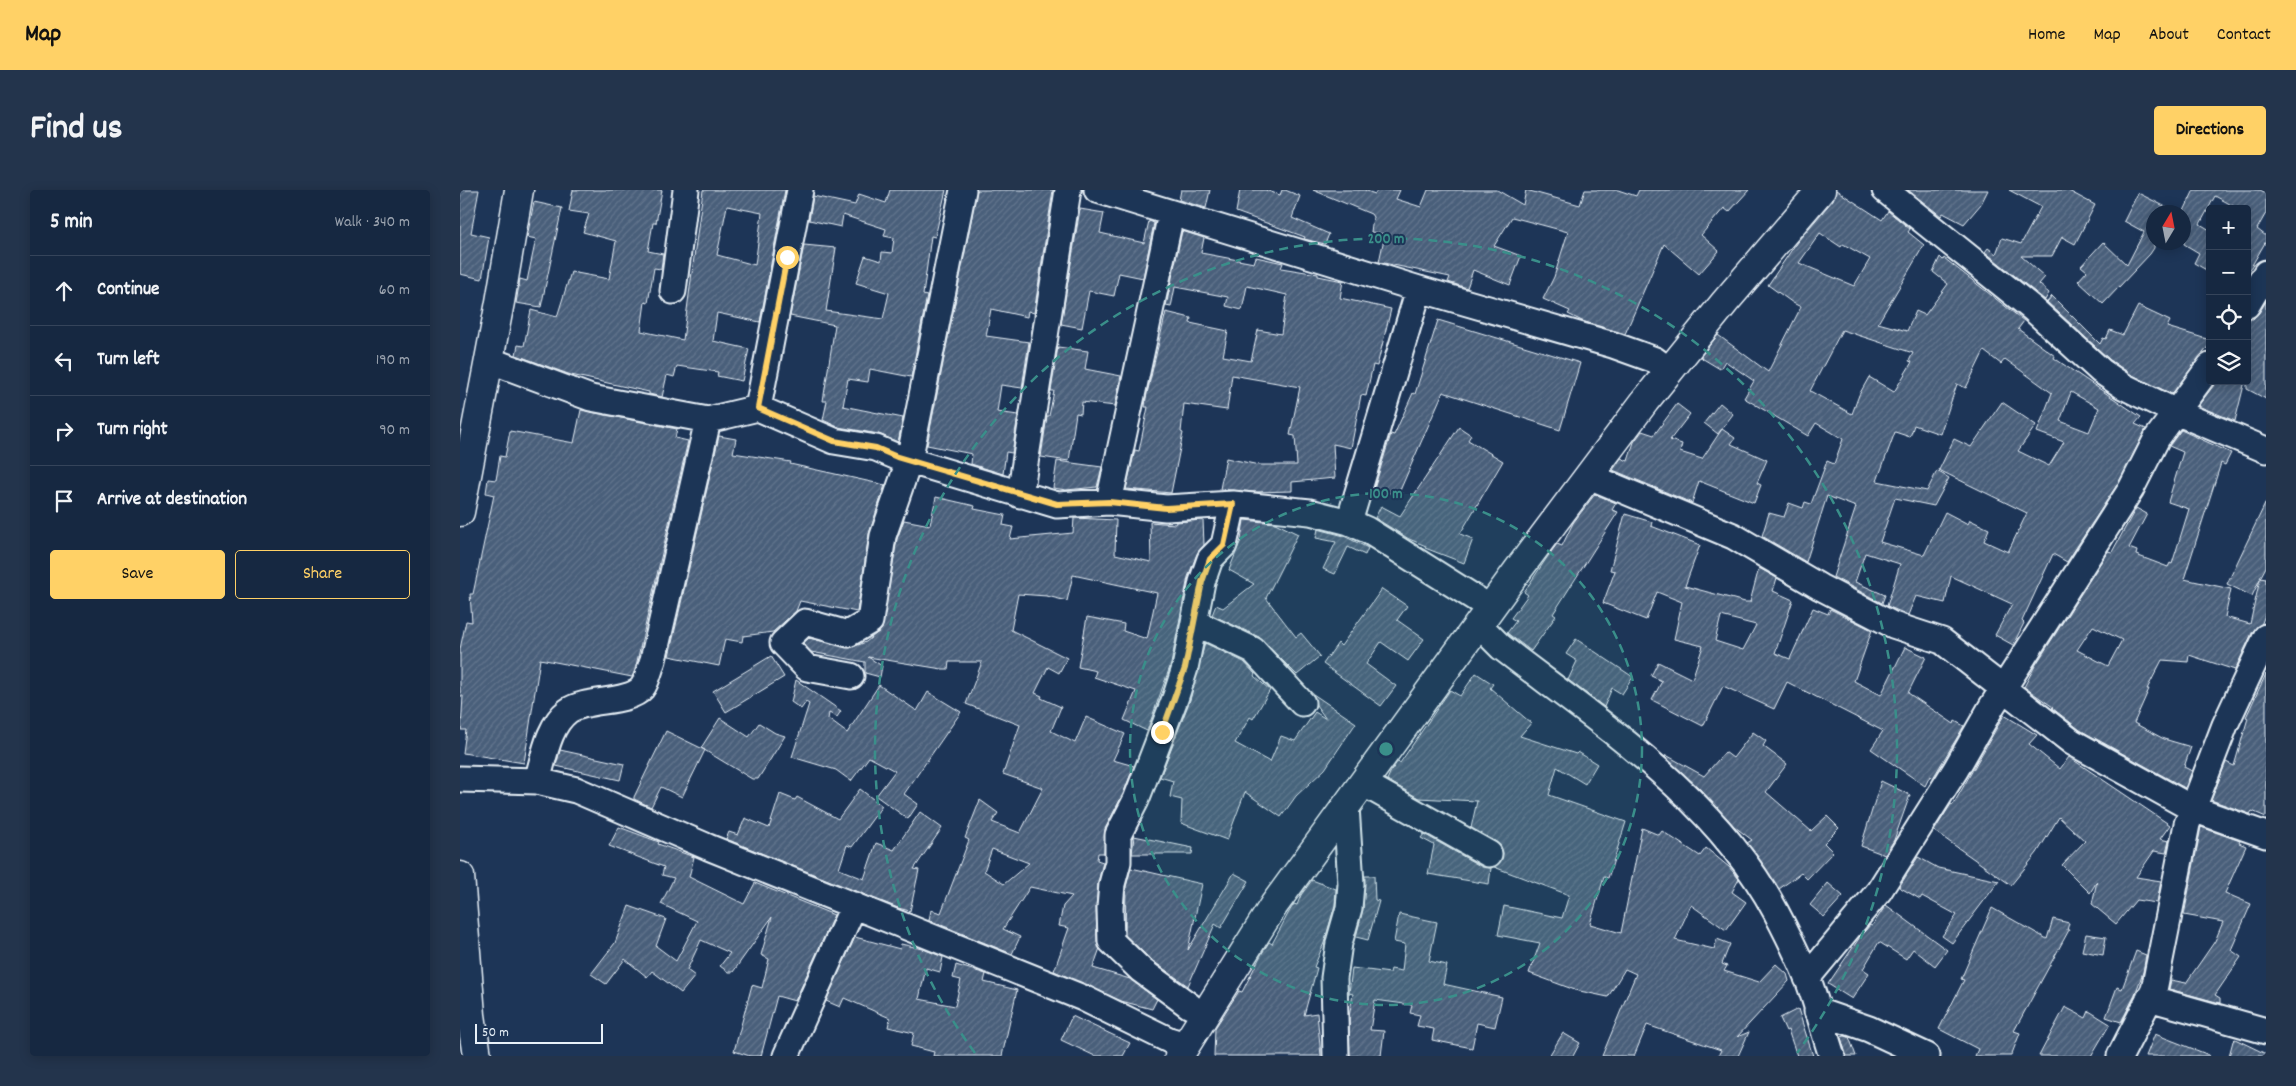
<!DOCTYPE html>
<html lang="en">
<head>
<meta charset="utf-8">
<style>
	:root { --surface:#162841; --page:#23344c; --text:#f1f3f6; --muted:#9ea6b1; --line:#35445a; --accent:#ffd166 }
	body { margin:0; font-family:Dekko,sans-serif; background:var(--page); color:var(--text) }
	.controls { position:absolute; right:15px; top:15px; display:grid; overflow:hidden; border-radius:5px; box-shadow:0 2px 12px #0003 }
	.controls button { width:45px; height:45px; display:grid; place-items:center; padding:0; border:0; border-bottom:1px solid var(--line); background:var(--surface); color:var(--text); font:25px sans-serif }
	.compass { position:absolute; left:1686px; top:15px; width:45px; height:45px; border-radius:50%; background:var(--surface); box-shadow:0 2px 12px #0003; rotate:10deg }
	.scale { position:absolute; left:15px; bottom:12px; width:128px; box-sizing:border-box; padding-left:5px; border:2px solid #e8f1f8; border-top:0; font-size:14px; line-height:18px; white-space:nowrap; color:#e8f1f8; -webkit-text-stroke:4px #1d3557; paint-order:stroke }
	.stop { position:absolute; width:15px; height:15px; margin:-11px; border:4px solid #ffd166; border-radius:50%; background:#fff }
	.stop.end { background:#ffd166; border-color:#fff; box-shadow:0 1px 5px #0008 }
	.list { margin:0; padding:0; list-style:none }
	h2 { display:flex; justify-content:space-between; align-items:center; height:65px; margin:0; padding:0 20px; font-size:21px }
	h2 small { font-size:16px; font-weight:400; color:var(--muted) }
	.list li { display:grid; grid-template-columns:32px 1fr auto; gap:15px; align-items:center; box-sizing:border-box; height:70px; padding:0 20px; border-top:1px solid var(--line) }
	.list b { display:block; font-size:19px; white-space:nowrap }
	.list em { font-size:16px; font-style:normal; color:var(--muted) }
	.actions { display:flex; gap:10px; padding:15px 20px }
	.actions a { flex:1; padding:11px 0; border:1px solid var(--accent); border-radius:5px; text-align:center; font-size:18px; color:var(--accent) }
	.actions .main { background:var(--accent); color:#111 }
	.icon { flex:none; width:28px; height:28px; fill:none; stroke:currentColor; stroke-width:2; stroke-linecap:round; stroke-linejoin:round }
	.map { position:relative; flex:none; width:1806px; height:866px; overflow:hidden; border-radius:5px }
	header { display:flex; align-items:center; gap:30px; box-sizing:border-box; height:70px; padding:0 25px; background:var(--accent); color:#111 }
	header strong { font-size:24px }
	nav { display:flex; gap:28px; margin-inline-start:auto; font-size:18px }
	.intro { display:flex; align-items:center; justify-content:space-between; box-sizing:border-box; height:120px; padding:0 30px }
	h1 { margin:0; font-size:35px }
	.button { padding:12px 22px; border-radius:5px; background:var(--accent); color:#111; font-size:18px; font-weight:700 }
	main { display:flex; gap:30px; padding:0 30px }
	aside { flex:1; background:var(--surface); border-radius:5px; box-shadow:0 2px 12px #0003 }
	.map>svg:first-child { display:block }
	.building { fill:url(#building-hatch); stroke:#e8f1f8; fill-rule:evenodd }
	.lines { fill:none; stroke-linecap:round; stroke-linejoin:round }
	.minor-casing { stroke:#e8f1f8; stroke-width:29 }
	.major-casing { stroke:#e8f1f8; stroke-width:31 }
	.minor { stroke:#1d3557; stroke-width:25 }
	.major { stroke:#1d3557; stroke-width:28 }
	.route { stroke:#ffd166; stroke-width:6 }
	.ring { fill:none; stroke:#3a8f8a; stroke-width:2.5; stroke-dasharray:9 6 }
	.centre { fill:#3a8f8a; stroke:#1d3557; stroke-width:2.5 }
	.ring-label { font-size:15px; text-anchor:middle; font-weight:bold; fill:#3a8f8a; stroke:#1d3557; stroke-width:4; stroke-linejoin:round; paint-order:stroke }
</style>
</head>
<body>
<header>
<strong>Map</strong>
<nav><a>Home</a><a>Map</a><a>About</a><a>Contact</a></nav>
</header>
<div class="intro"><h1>Find us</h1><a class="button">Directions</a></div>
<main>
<aside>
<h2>5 min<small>Walk · 340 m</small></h2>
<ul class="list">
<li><svg class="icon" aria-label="ahead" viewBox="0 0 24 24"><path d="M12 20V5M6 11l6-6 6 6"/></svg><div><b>Continue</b></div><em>60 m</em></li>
<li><svg class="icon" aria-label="left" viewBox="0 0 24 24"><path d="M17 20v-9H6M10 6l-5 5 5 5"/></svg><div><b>Turn left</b></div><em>190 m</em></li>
<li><svg class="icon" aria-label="right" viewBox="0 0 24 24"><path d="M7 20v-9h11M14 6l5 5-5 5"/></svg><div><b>Turn right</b></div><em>90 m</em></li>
<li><svg class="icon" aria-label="arrive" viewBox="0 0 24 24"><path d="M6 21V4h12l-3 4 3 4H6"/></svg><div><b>Arrive at destination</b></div></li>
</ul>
<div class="actions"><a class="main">Save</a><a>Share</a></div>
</aside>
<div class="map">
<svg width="1806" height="866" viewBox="0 0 1806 866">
	<defs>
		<pattern id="building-hatch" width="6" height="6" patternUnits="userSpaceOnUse" patternTransform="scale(1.25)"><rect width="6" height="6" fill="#495e7a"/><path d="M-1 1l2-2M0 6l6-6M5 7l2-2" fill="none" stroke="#63768e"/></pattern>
	</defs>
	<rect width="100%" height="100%" fill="#1d3557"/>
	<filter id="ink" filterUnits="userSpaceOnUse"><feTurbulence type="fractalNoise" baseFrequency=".02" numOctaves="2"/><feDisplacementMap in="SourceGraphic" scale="10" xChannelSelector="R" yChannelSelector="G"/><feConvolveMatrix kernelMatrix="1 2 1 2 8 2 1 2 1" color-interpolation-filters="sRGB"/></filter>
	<g filter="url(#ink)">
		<path class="building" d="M0 0H19L11 43 29 47 22 89 0 84Z
			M113 0H202L196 33H193L188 61 203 64 201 79 194 78 188 113 185 112 181 141 223 150 243 0H325L300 132 257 123 253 151 289 159 282 191 257 186 258 182 217 176 214 187 207 185 202 207 189 204V202L111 185 56 165 58 155 64 156 71 120 97 127 111 82 149 89 156 51 123 42 129 24 109 21ZM267 16 302 23 295 75 257 65Z
			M430 0H486L475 47 471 46 463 105 467 106 451 187 410 179 408 192 388 189 383 216 443 228 438 252 419 244 378 237 363 230 367 211H363L375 135 330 126 344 55 376 58 366 121 423 129 429 103 396 93 405 66 421 71 422 62 432 63 434 48 424 46 426 39 383 25 381 37 349 30 353 6 395 15 399 4 426 13Z
			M517 0H593L574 123 568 121 567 127 531 119 526 146 569 152 562 198 541 195 537 222 558 225 552 263 546 262 543 284 511 274 512 264 467 255Z
			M721 0H750L746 18 719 10Z
			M780 0H805L820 5 822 0H825L840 6 832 28 869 44 865 54 844 49 845 47 776 22Z
			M853 0H904L915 4 917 0H940L936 9 961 17 968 0H1037L1063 15 1066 0 1120 15 1125 0H1158L1176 6 1179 0H1289L1269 22 1264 18 1241 45 1259 61 1239 84 1204 54 1165 144 1122 131 1108 124 1110 121 1083 109 1094 87 1108 42 1052 27 1034 56 1061 66 1050 95 1013 80 1007 98 988 92 990 87 919 72 925 44 911 42 913 27 911 24Z
			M1376 0 1422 30 1428 21 1450 39 1448 42 1464 55 1418 133 1447 141 1456 121 1465 125 1488 94 1473 82 1480 67 1483 70 1484 68 1564 131 1558 139 1595 166 1594 168 1681 227 1675 234 1686 239 1659 292 1607 372 1593 364 1562 431 1564 433 1553 455 1535 445 1552 414 1491 386 1485 413 1456 406 1448 425 1427 416 1440 374 1405 363 1395 392 1425 405 1422 413 1373 387 1396 317 1367 306 1346 372 1302 346 1309 323 1324 327 1329 313 1343 318 1345 312 1351 314 1367 271 1374 274 1383 249 1356 233 1348 246 1284 208 1294 191 1265 171 1260 179 1240 167 1258 145 1308 182 1341 117 1333 113 1308 95 1337 52 1373 10ZM1360 43 1381 57 1383 54 1410 69 1394 96 1339 73ZM1382 140 1453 163 1449 171 1452 172 1434 202 1409 187 1399 205 1392 224 1350 201ZM1524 161 1541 174 1545 169 1592 203 1577 242 1604 252 1589 276 1558 261 1576 235 1542 212 1511 257 1494 249 1479 280 1567 323 1548 362 1524 351 1529 339 1510 330 1508 334 1485 322 1464 365 1420 352 1435 308 1474 316 1489 288 1477 281 1467 301 1417 291 1435 242 1450 247 1454 235 1480 244 1497 194 1506 198ZM1611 202 1639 218 1629 242 1600 231Z
			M1448 0H1528L1521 14 1504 34 1483 23 1481 26Z
			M1549 0H1607L1635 15 1615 54 1602 47 1592 66H1561L1585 87 1579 94 1589 103 1585 110 1525 62 1528 58 1536 64 1542 48 1561 54 1581 17Z
			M1734 0H1800L1806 3V23L1797 39 1806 46V51L1787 84V19H1779L1755 6 1740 34 1750 40V82L1734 73 1739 63 1724 54V21Z
			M1678 3 1716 22H1694V58L1690 64 1643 114 1618 91 1627 81 1621 76 1643 52 1667 75 1684 42 1664 31Z
			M74 12 102 18 81 117 56 113 60 89 67 91 76 49 67 47Z
			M620 19 644 23 640 43 684 53 689 31 694 33 683 88 659 83 654 106 629 101 622 138 601 134Z
			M722 41 744 48 741 63 794 73 796 67 823 73 821 78 858 84V86L883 91 880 108 931 119 917 176 913 175 906 206 901 205 891 258 873 254 875 288 832 292V301L794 302 760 299 766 268 799 275H837L835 246 830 245 840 197 772 185 767 220 724 214 721 242 723 243 711 303 666 299 675 260 679 261 688 217H685L686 208 706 122 731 128 730 133 768 141 763 166 791 171 798 140 821 144 827 105 787 96 782 120 766 116 768 107 715 97 711 117 706 116Z
			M1592 106 1640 154 1643 148 1646 149 1650 140 1663 145 1678 116 1710 131 1707 137 1750 150V154L1712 204 1670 184 1650 170 1587 112Z
			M1806 111V209L1787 199V136L1790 129H1793L1799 123Z
			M978 130 1120 173 1100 240 983 202 938 305 914 299 931 244 934 245 953 203 955 204Z
			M598 157 628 161 625 179 661 186 655 216 622 212 621 224 616 223 609 271 581 267 587 226H589L594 201H591Z
			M1757 191H1785L1775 231 1738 216Z
			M1260 213 1273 224 1258 244 1244 233Z
			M1217 214 1230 224 1210 250 1222 254 1220 262 1242 269 1262 239 1275 248 1271 254 1307 270 1297 293 1301 295 1294 313 1239 291 1232 313 1153 280 1161 268 1168 271 1174 252 1182 241 1194 245Z
			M121 220 217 239 215 248 228 251 175 480 172 487 80 469 64 573 3 563 6 540H1L3 506H0V459L6 431 12 432 10 404H13L34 305 26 303 28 289 36 290 40 266 45 267 50 241 114 253Z
			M999 237 1011 245 1008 250 1043 271 1000 344 1013 349 1004 373 965 358 966 356 949 349 915 328 921 316 940 326Z
			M1721 240 1771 263 1765 275 1761 273 1724 389 1771 399 1765 427 1790 434 1800 389 1792 406 1767 394 1806 312V377L1800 388 1806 389V422L1802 433 1793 441 1775 480 1729 465 1728 472 1702 470 1687 499H1689L1674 533 1704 549 1731 557 1724 577 1732 581 1725 598 1620 540 1592 518 1593 517 1564 497 1575 476 1648 361 1652 362 1676 318 1687 324 1669 358 1677 361 1676 365 1708 377 1710 373 1712 374 1729 319 1708 312 1723 262 1709 256ZM1633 436 1662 450 1648 476 1617 460Z
			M259 246 276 249 273 263 331 272 330 274 425 295 409 344 397 422 340 411 336 421 313 442 283 446 282 452 265 449 259 476 209 466Z
			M597 271 642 277 637 297 606 300 593 298Z
			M1135 304 1156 313 1152 320 1158 322 1093 424 1096 426 1071 461 1047 443 1056 431 1051 428 1068 405 1064 402 1088 366 1097 354 1102 356 1113 333Z
			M476 307 515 316 514 319 545 325 543 335 553 337 550 349 613 343 614 328 656 330 655 364 691 372 690 332 715 334 716 332 743 330 744 355 737 364 728 387 711 474 687 541 664 530 676 501 634 487 636 481 618 477 627 427 664 434 663 441 687 449 697 403 613 385 607 411 587 406 558 404 551 440 607 468 599 483 588 477 575 503 582 506 581 508 601 517 591 541 615 553 626 527 665 544 653 570 674 576 663 604 645 639 644 663H638L637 670 643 672 638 693 636 717 637 751 640 758 633 778 670 789 697 809 692 819 661 811 594 781 609 738 599 736 603 716 612 706 570 697 543 739 560 747 552 764 469 730 471 720 481 723 509 650 505 648 520 610 538 623 532 632 560 643 583 598 543 584 560 535 506 514 522 472H489L488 479H482L408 467 422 476 420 487 405 483V472L351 462 343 453 349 448 390 458 406 452 422 439 437 349 444 330 470 335ZM532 659 569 673 544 694 524 681Z
			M1165 324 1192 332 1191 336 1240 355 1225 396 1285 412H1290L1299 378 1317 388 1313 401 1333 410 1315 463 1330 469 1353 418 1368 424 1370 419 1412 440 1394 491 1421 505 1445 457 1466 467 1448 503 1494 534 1495 531 1504 536 1473 588 1470 586 1465 596 1411 559 1423 541 1327 492 1314 519 1263 496 1243 536 1192 510 1202 491 1191 486 1198 472 1232 489 1243 456 1214 449 1222 412 1197 402 1186 430 1143 413 1155 381 1150 380ZM1261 426 1296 435 1283 460 1255 451Z
			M784 330 815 333 838 344 806 408 836 447 841 443 860 466 837 485 799 447 752 425 756 415 763 418 794 394 769 380 781 350Z
			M858 339 884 346 908 358 905 365 888 357 875 384 863 379 876 352 856 348Z
			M922 399 947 416 937 430 964 449 948 471 921 452 906 474 936 496 921 516 863 474 878 453 881 456Z
			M1116 449 1173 487 1162 504 1152 498 1144 517 1108 490 1117 471 1106 464Z
			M745 453 784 472 795 484 794 486 810 500 793 529 790 527 775 553 810 572 821 546 835 551 855 522 866 529 856 515 853 504 896 533 865 579 836 606 821 627 785 602 767 650 721 633 722 610 710 607 713 591 700 587 730 510Z
			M311 466 324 487 266 522 253 501Z
			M1016 483 1033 494 1030 498 1071 533 1060 546 1116 564 1118 562 1137 574 1125 594 1097 577 1089 605 1166 632 1148 688 1144 687 1130 734 1161 743 1182 638 1199 645 1202 641 1240 666 1246 658 1269 677 1279 689 1272 702 1286 712 1266 740 1231 715 1215 750 1254 759 1257 749 1270 754 1262 774 1267 776 1264 781 1299 792 1316 774 1327 784 1329 791 1277 847 1289 842 1278 866H1258L1261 860 1187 835 1174 866H1142L1176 784 1165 779 1148 807 1115 800 1069 783 1080 753 1038 745 1044 716 1102 728 1109 705 1034 677 1041 671 1043 663 1036 652 1011 638 1017 611 958 608 927 590 930 583 937 572 940 573 990 500 1000 506Z
			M1806 484V627L1792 621 1790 624 1751 610 1766 572 1774 576 1788 528 1786 527Z
			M336 490 381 521 377 527 369 523 368 529 387 543 419 495 457 521 468 502 501 522 444 604 458 614 448 629 416 606 435 581 409 567 391 591 376 580 332 567 349 514 346 512 341 519 331 512Z
			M1544 525 1577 545 1569 554 1600 579 1609 567 1710 635 1700 649 1709 651 1706 663 1694 661 1676 687 1701 691 1697 713 1676 710 1656 734 1632 714 1637 691 1630 703 1602 675 1625 651 1599 627 1577 663 1551 695 1474 641 1491 614 1493 615Z
			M260 528 289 547 299 533 315 543 325 546 298 589H292L241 558Z
			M206 541 245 560 222 607 201 597 191 617 174 609V607Z
			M1293 542 1306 551 1303 556 1327 574 1306 602 1351 641 1367 626 1379 638 1364 653 1373 662 1347 689 1341 683 1319 699 1287 653 1292 650 1275 637 1239 598 1205 567 1206 565 1244 586 1265 562 1273 568Z
			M100 560 164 574 160 590 96 576Z
			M1421 591 1450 605 1434 650 1425 665 1401 656Z
			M400 599 422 616 392 657 387 655 379 679 404 689 416 653 434 660 460 622 482 638 454 679 459 680 450 721 438 718 266 649 269 642 278 645 285 628 309 638 320 604 335 610 337 607 378 629Z
			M159 637 199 652 198 654 234 667 229 687 284 714 295 693 374 725 335 811 317 806 301 866H290L274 861 292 795 302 798 309 769 301 765 312 727 273 782H268L260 776 270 763 241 750 227 780 235 786 221 803 192 781 187 787 165 769 146 794 131 784 155 753 169 716 206 729 196 756 216 771 237 731 201 714 214 688 202 685 204 677 149 656Z
			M1741 637 1780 651 1779 653 1786 656 1765 703 1791 714 1771 760 1781 767 1755 805 1760 808V813L1709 799 1711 790 1726 793 1755 751 1763 732 1724 725Z
			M964 644 1022 677 1031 678 1029 694 968 684 974 655 961 648Z
			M674 646 733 658 732 664H672Z
			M1458 667 1478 678 1539 691 1492 753 1482 746 1497 725 1462 706 1460 709 1439 697Z
			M671 678 742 694 728 760 774 683 789 691 761 738 755 734 728 796 690 769 665 745 666 697Z
			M905 686H914L915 710 919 711 908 750 896 747 903 719Z
			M852 690 876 699 875 715 864 753 854 777 857 778 844 825 857 823 861 866H754L755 838 779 801 782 802 801 765 809 752 812 754 829 722 834 714 837 715 841 705Z
			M1368 693 1383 706 1364 727 1350 715Z
			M1426 715 1487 760 1475 776 1453 759 1446 769 1419 752 1403 779 1409 783 1392 809 1368 794 1400 747 1410 735 1412 736Z
			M1532 718 1587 749 1593 729 1609 733 1607 740H1609L1554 841 1560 843 1551 866H1515L1518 859 1479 839 1504 790 1501 789Z
			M939 724 977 732 969 771 987 775 983 794 1042 807 1035 837 1017 833 1012 858 972 850 974 839 957 836 960 825 950 823 952 815 915 810 910 840 924 841 921 866H890L889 827 893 804 889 803 892 778 930 783 931 779 942 781 945 754 934 752Z
			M1626 744 1646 747 1643 765 1622 761Z
			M395 747 440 759 441 754 463 759 483 767 480 782 466 778 459 809 495 816 501 790 493 788 496 775 526 784 524 792 557 800 542 866H473L474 862 451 856 454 843 428 837 430 828 384 808 380 817 366 811Z
			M1676 761 1686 765 1683 782 1675 805 1661 832 1646 827 1657 797 1662 799Z
			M1605 817 1626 828 1629 821 1650 834 1631 866H1579Z
			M1338 819 1353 866H1337L1328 840 1326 841 1320 828Z
			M612 826 670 853 663 866H635L601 850Z
			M1103 843 1120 853 1113 866H1089Z
			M1695 844 1749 865V866H1686Z
			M1385 846 1389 847 1396 866H1386L1381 847Z
			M1775 849 1806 864V866H1769L1773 851Z"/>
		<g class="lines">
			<defs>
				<path id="minor" d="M637 0 959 99 1153 155 1195 170 1210 181
					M1425 0 1573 119 1641 181 1663 196 1716 222 1806 260
					M213 101 226 0
					M1787 115 1806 83
					M29 170 131 208 248 230 298 218 374 251 416 258 437 267 597 315 649 312 706 318 773 314 850 322 889 332 907 340 1018 410
					M298 218 340 0
					M1129 286 1273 346 1360 397 1433 435 1482 451 1612 552 1733 619 1806 645
					M560 305 608 0
					M649 312 711 24
					M889 332 959 99
					M734 432 793 460 842 513
					M1019 435 1041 457C1141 534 1255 607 1316 722 1327 743 1338 765 1347 787 1357 812 1363 840 1372 866
					M391 486 347 478 323 453 345 432 388 444 410 431 423 346 449 271 503 0
					M0 589 77 591 116 600 248 657 623 808 709 850 725 855
					M77 591C84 568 88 536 108 521 126 508 168 514 182 498 187 492 190 478 193 470L248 230
					M903 593 1029 664
					M1347 788 1419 701 1496 579 1532 516 1671 299 1697 248 1750 176
					M1689 808 1806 841
					M730 816 681 780 651 751 650 718 652 694 658 672V645L676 610 716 506 725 478 742 392 750 369 764 355 773 314
					M1357 821 1409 839 1467 866
					M326 866 394 715
					M876 866 874 788 879 753 889 718 891 694 886 616
					M1660 866 1694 800 1727 634 1765 535 1806 447"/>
				<path id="major" d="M0 322 40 112 59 0
					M0 686 11 825 17 866
					M719 866 814 715 1058 380 1185 211 1265 112 1361 0"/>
			</defs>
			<use href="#minor" class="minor-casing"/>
			<use href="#major" class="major-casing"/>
			<use href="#minor" class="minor"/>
			<use href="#major" class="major"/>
		</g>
	</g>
	<g class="lines" filter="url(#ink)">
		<path class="route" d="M327 67 298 218 374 251 416 258 437 267 597 314 649 312 706 318 773 314 764 355 750 369 742 392 725 478 702 542"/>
	</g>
	<circle cx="926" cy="559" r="256" fill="#3a8f8a" fill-opacity=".12"/>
	<g class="ring">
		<circle cx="926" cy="559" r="256"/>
		<path d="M515 863A511 511 0 1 1 1337 863"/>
	</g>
	<circle cx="926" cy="559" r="8" class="centre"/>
	<g class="ring-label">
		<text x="926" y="53">200 m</text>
		<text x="926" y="308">100 m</text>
	</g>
</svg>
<div class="controls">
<button>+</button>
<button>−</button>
<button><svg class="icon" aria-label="locate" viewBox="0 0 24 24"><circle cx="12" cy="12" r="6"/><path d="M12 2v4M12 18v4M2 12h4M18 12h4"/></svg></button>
<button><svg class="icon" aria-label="layers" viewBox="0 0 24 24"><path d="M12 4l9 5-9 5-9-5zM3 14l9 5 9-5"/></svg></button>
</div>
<svg class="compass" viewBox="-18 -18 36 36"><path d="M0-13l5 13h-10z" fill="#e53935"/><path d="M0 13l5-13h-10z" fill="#9ea6b1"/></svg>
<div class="scale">50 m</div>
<div class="stop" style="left:327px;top:67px"></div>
<div class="stop end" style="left:702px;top:542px"></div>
</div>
</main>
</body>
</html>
